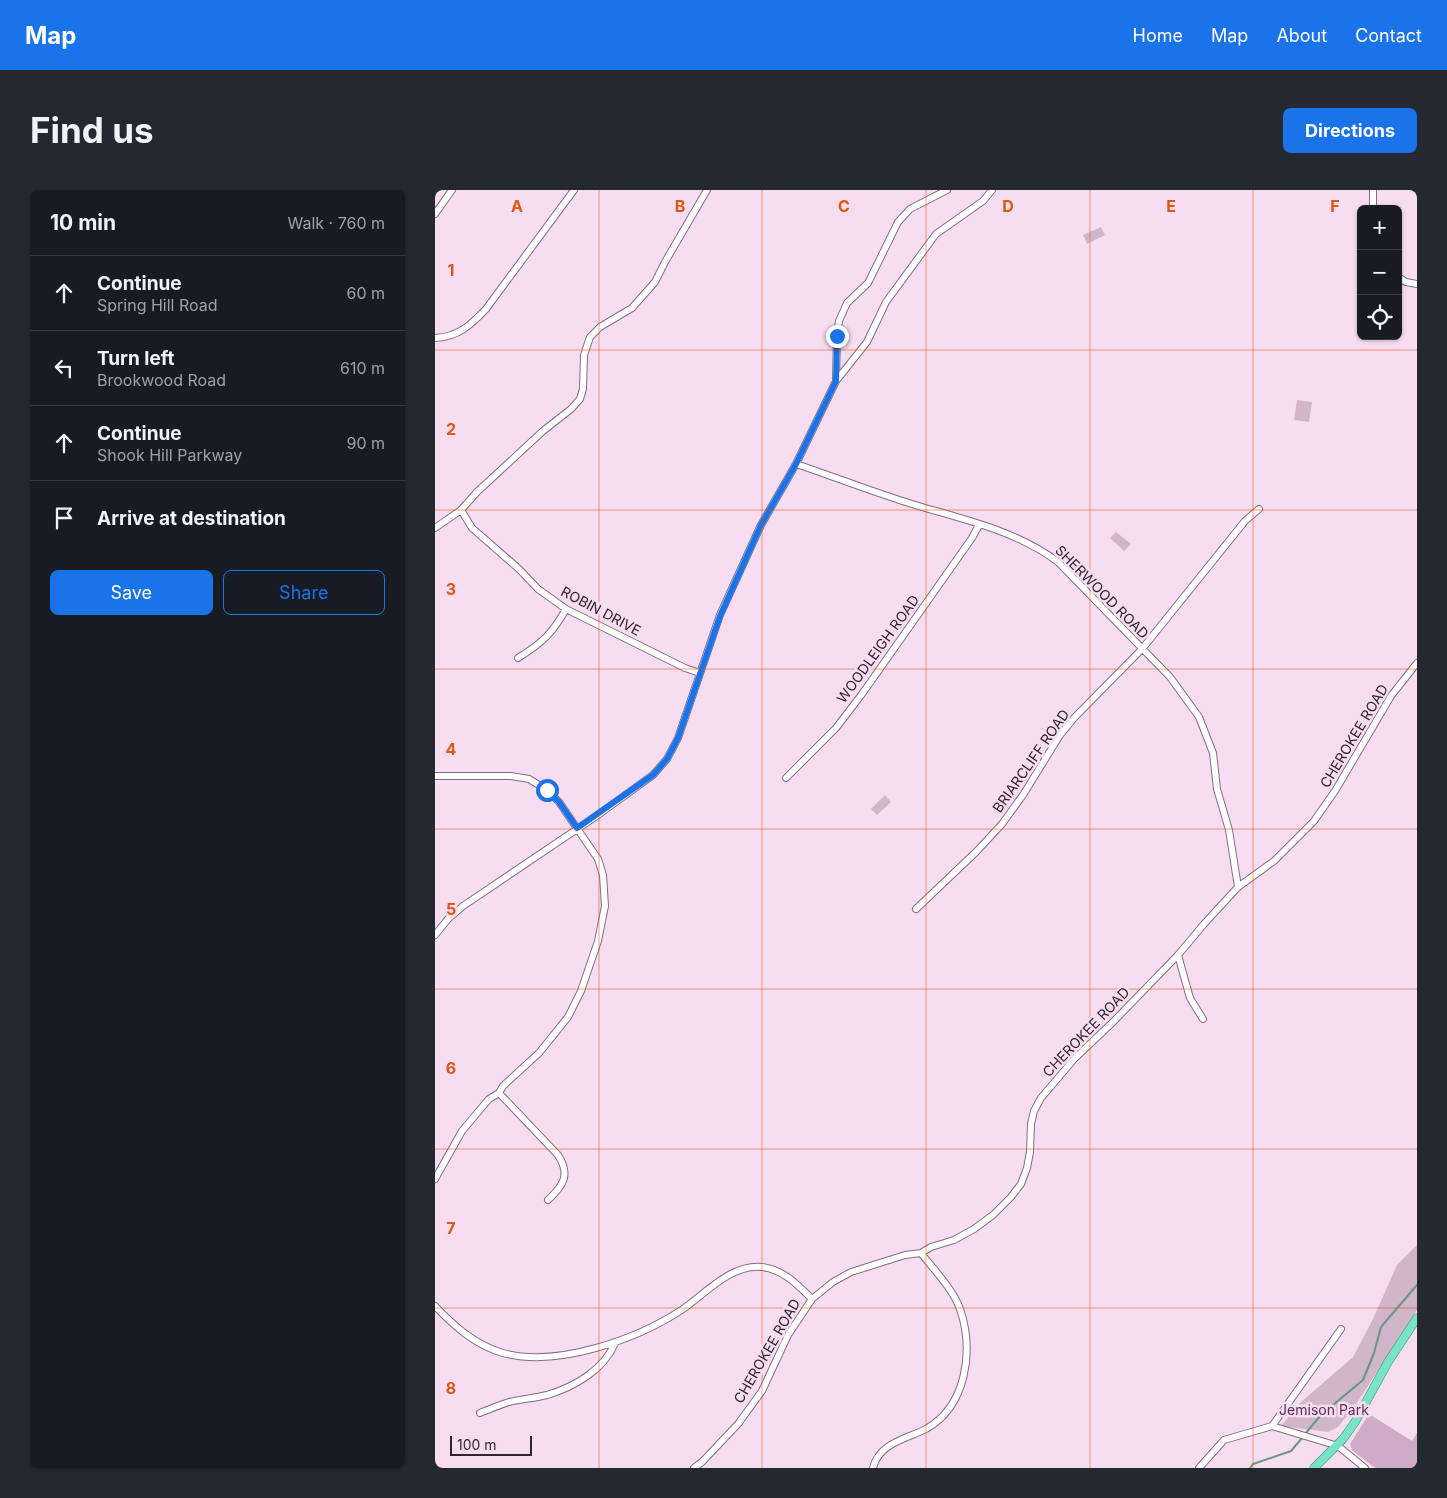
<!DOCTYPE html>
<html lang="en">
<head>
<meta charset="utf-8">
<style>
	:root { --surface:#171b24; --page:#242831; --text:#f1f3f6; --muted:#9ea1a6; --line:#363941; --accent:#1a73e8 }
	body { margin:0; font-family:Inter,sans-serif; background:var(--page); color:var(--text) }
	.controls { position:absolute; right:15px; top:15px; display:grid; overflow:hidden; border-radius:8px; box-shadow:0 1px 4px #0004 }
	.controls button { width:45px; height:45px; display:grid; place-items:center; padding:0; border:0; border-bottom:1px solid var(--line); background:var(--surface); color:var(--text); font:25px sans-serif }
	.scale { position:absolute; left:15px; bottom:12px; width:82px; box-sizing:border-box; padding-left:5px; border:2px solid #2f252d; border-top:0; font-size:14px; line-height:18px; white-space:nowrap; color:#2f252d; -webkit-text-stroke:4px #f7ddf1; paint-order:stroke }
	.stop { position:absolute; width:15px; height:15px; margin:-11px; border:4px solid #1a73e8; border-radius:50%; background:#fff }
	.stop.end { background:#1a73e8; border-color:#fff; box-shadow:0 1px 5px #0008 }
	.list { margin:0; padding:0; list-style:none }
	h2 { display:flex; justify-content:space-between; align-items:center; height:65px; margin:0; padding:0 20px; font-size:21px }
	h2 small { font-size:16px; font-weight:400; color:var(--muted) }
	.list li { display:grid; grid-template-columns:32px 1fr auto; gap:15px; align-items:center; box-sizing:border-box; height:75px; padding:0 20px; border-top:1px solid var(--line) }
	.list b { display:block; font-size:19px; white-space:nowrap }
	.list p { margin:0; font-size:16px; white-space:nowrap; color:var(--muted) }
	.list em { font-size:16px; font-style:normal; color:var(--muted) }
	.actions { display:flex; gap:10px; padding:15px 20px }
	.actions a { flex:1; padding:11px 0; border:1px solid var(--accent); border-radius:8px; text-align:center; font-size:18px; color:var(--accent) }
	.actions .main { background:var(--accent); color:#fff }
	.icon { flex:none; width:28px; height:28px; fill:none; stroke:currentColor; stroke-width:2; stroke-linecap:round; stroke-linejoin:round }
	.map { position:relative; flex:none; width:982px; height:1278px; overflow:hidden; border-radius:8px }
	header { display:flex; align-items:center; gap:30px; box-sizing:border-box; height:70px; padding:0 25px; background:var(--accent); color:#fff }
	header strong { font-size:24px }
	nav { display:flex; gap:28px; margin-inline-start:auto; font-size:18px }
	.intro { display:flex; align-items:center; justify-content:space-between; box-sizing:border-box; height:120px; padding:0 30px }
	h1 { margin:0; font-size:35px }
	.button { padding:12px 22px; border-radius:8px; background:var(--accent); color:#fff; font-size:18px; font-weight:700 }
	main { display:flex; gap:30px; padding:0 30px }
	aside { flex:1; background:var(--surface); border-radius:8px; box-shadow:0 1px 4px #0004 }
	.map>svg:first-child { display:block }
	.green { fill:#d1b5ca }
	.forest { fill:#cfabc6 }
	.lines { fill:none; stroke-linecap:round; stroke-linejoin:round }
	.stream { stroke:#699685; stroke-width:2 }
	.minor-casing { stroke:#856d7f; stroke-width:8 }
	.major-casing { stroke:#279378; stroke-width:9 }
	.minor { stroke:#fff; stroke-width:6 }
	.major { stroke:#7ae2c6; stroke-width:8 }
	.route { stroke:#1a73e8; stroke-width:6 }
	.grid { fill:none; stroke:#df560e; stroke-width:1; stroke-opacity:0.55 }
	.labels { text-anchor:middle; stroke-width:5; stroke-linejoin:round; paint-order:stroke }
	.street-label { font-size:14px; fill:#2f252d; stroke:#f7ddf1 }
	.park-label { font-size:14px; fill:#5d2e54; stroke:#f7ddf1 }
	.grid-label { font-size:16px; text-anchor:middle; font-weight:bold; fill:#df560e; stroke:#f7ddf1; stroke-width:5; stroke-linejoin:round; paint-order:stroke }
</style>
</head>
<body>
<header>
<strong>Map</strong>
<nav><a>Home</a><a>Map</a><a>About</a><a>Contact</a></nav>
</header>
<div class="intro"><h1>Find us</h1><a class="button">Directions</a></div>
<main>
<aside>
<h2>10 min<small>Walk · 760 m</small></h2>
<ul class="list">
<li><svg class="icon" aria-label="ahead" viewBox="0 0 24 24"><path d="M12 20V5M6 11l6-6 6 6"/></svg><div><b>Continue</b><p>Spring Hill Road</p></div><em>60 m</em></li>
<li><svg class="icon" aria-label="left" viewBox="0 0 24 24"><path d="M17 20v-9H6M10 6l-5 5 5 5"/></svg><div><b>Turn left</b><p>Brookwood Road</p></div><em>610 m</em></li>
<li><svg class="icon" aria-label="ahead" viewBox="0 0 24 24"><path d="M12 20V5M6 11l6-6 6 6"/></svg><div><b>Continue</b><p>Shook Hill Parkway</p></div><em>90 m</em></li>
<li><svg class="icon" aria-label="arrive" viewBox="0 0 24 24"><path d="M6 21V4h12l-3 4 3 4H6"/></svg><div><b>Arrive at destination</b></div></li>
</ul>
<div class="actions"><a class="main">Save</a><a>Share</a></div>
</aside>
<div class="map">
<svg width="982" height="1278" viewBox="0 0 982 1278">
	<rect width="100%" height="100%" fill="#f7ddf1"/>
	<path class="green" d="M666 37 670 45 652 54 648 45Z
		M862 210 877 212 874 232 859 230Z
		M681 342 696 354 689 361 675 348Z
		M450 605 456 612 442 625 436 619Z
		M982 1055V1120L920 1216 903 1237 893 1242 846 1236 865 1213 918 1167 938 1129 962 1075Z"/>
	<path class="forest" d="M934 1224 977 1251 982 1243V1278H940L917 1260 915 1254Z"/>
	<g class="lines">
		<path class="stream" d="M870 1244 886 1225 928 1190 939 1163 946 1137 982 1095
			M815 1278 818 1274 856 1261 867 1248"/>
		<defs>
			<path id="minor" d="M938 0V19
				M0 24 17 0
				M963 87 971 92 982 94
				M0 148C23 147 36 135 51 119L139 0
				M401 191 402 145 404 131 412 113 433 93 463 32 475 19 512 0
				M361 274C400 287 438 302 477 314 526 329 581 340 623 372L735 487 764 527 778 563 782 599 794 640 803 697
				M26 320 37 338 84 379 103 399 131 419 250 478 265 483
				M0 338 26 320 42 302 108 241 136 219 145 209 148 199 149 165 155 147 165 137 197 118 220 92 230 72 272 0
				M83 468C107 453 117 444 131 419
				M0 586H76L94 589 112 600 124 612 163 669 168 685 170 716 163 751 146 801 133 827 104 863 68 896 64 903 54 909 27 941 0 989
				M351 588 401 538 427 504 537 348 544 335
				M481 719 541 662 567 634 588 605 625 545 639 528 707 459 810 331 824 319
				M0 745 13 729 28 716 160 627 218 585 232 569 243 548 285 425 326 335 361 274 401 191 432 152 451 112 501 44 548 11 557 0
				M743 765 755 808 768 829
				M64 903 123 965C136 985 128 996 113 1010
				M0 1116C19 1136 40 1155 68 1163 122 1178 203 1149 248 1119 271 1103 296 1074 327 1077 349 1080 362 1094 377 1109
				M45 1223C55 1219 64 1215 74 1212 87 1209 100 1208 112 1205 139 1197 169 1180 180 1153
				M837 1236 906 1139
				M259 1278 267 1272 303 1234 327 1201 353 1145 377 1109 398 1092 416 1082 470 1065 486 1063 496 1057 519 1050 539 1039 558 1025 576 1007 586 994 592 978 595 962 596 934 599 921 606 908 640 868 678 832 743 765 769 734 803 697 839 671 879 631 900 601 956 506 982 473
				M438 1278C444 1253 471 1249 491 1239 532 1216 539 1160 525 1119 518 1099 499 1080 486 1063
				M764 1278 789 1250 837 1236 903 1256 930 1278"/>
			<path id="major" d="M879 1278 908 1249 920 1232 953 1172 982 1128"/>
		</defs>
		<use href="#minor" class="minor-casing"/>
		<use href="#major" class="major-casing"/>
		<use href="#minor" class="minor"/>
		<use href="#major" class="major"/>
	</g>
	<g class="lines">
		<path class="route" d="M112 600 124 612 142 638 218 585 232 569 243 548 285 426 326 335 361 274 401 191 402 146"/>
	</g>
	<path class="grid" d="M164 0V1278M327 0V1278M491 0V1278M655 0V1278M818 0V1278M0 160H982M0 320H982M0 479H982M0 639H982M0 799H982M0 959H982M0 1118H982"/>
	<g class="labels">
		<g class="street-label">
			<text transform="translate(667 402) rotate(45)" y="5">SHERWOOD ROAD</text>
			<text transform="translate(166 421) rotate(28)" y="5">ROBIN DRIVE</text>
			<text transform="translate(443 459) rotate(-54)" y="5">WOODLEIGH ROAD</text>
			<text transform="translate(919 546) rotate(-59)" y="5">CHEROKEE ROAD</text>
			<text transform="translate(596 571) rotate(-55)" y="5">BRIARCLIFF ROAD</text>
			<text transform="translate(651 842) rotate(-46)" y="5">CHEROKEE ROAD</text>
			<text transform="translate(332 1161) rotate(-60)" y="5">CHEROKEE ROAD</text>
		</g>
		<g class="park-label">
			<text x="889" y="1225">Jemison Park</text>
		</g>
	</g>
	<g class="grid-label">
		<text x="82" y="22">A</text>
		<text x="245" y="22">B</text>
		<text x="409" y="22">C</text>
		<text x="573" y="22">D</text>
		<text x="736" y="22">E</text>
		<text x="900" y="22">F</text>
		<text x="16" y="86">1</text>
		<text x="16" y="245">2</text>
		<text x="16" y="405">3</text>
		<text x="16" y="565">4</text>
		<text x="16" y="725">5</text>
		<text x="16" y="884">6</text>
		<text x="16" y="1044">7</text>
		<text x="16" y="1204">8</text>
	</g>
</svg>
<div class="controls">
<button>+</button>
<button>−</button>
<button><svg class="icon" aria-label="locate" viewBox="0 0 24 24"><circle cx="12" cy="12" r="6"/><path d="M12 2v4M12 18v4M2 12h4M18 12h4"/></svg></button>
</div>
<div class="scale">100 m</div>
<div class="stop" style="left:112px;top:600px"></div>
<div class="stop end" style="left:402px;top:146px"></div>
</div>
</main>
</body>
</html>
